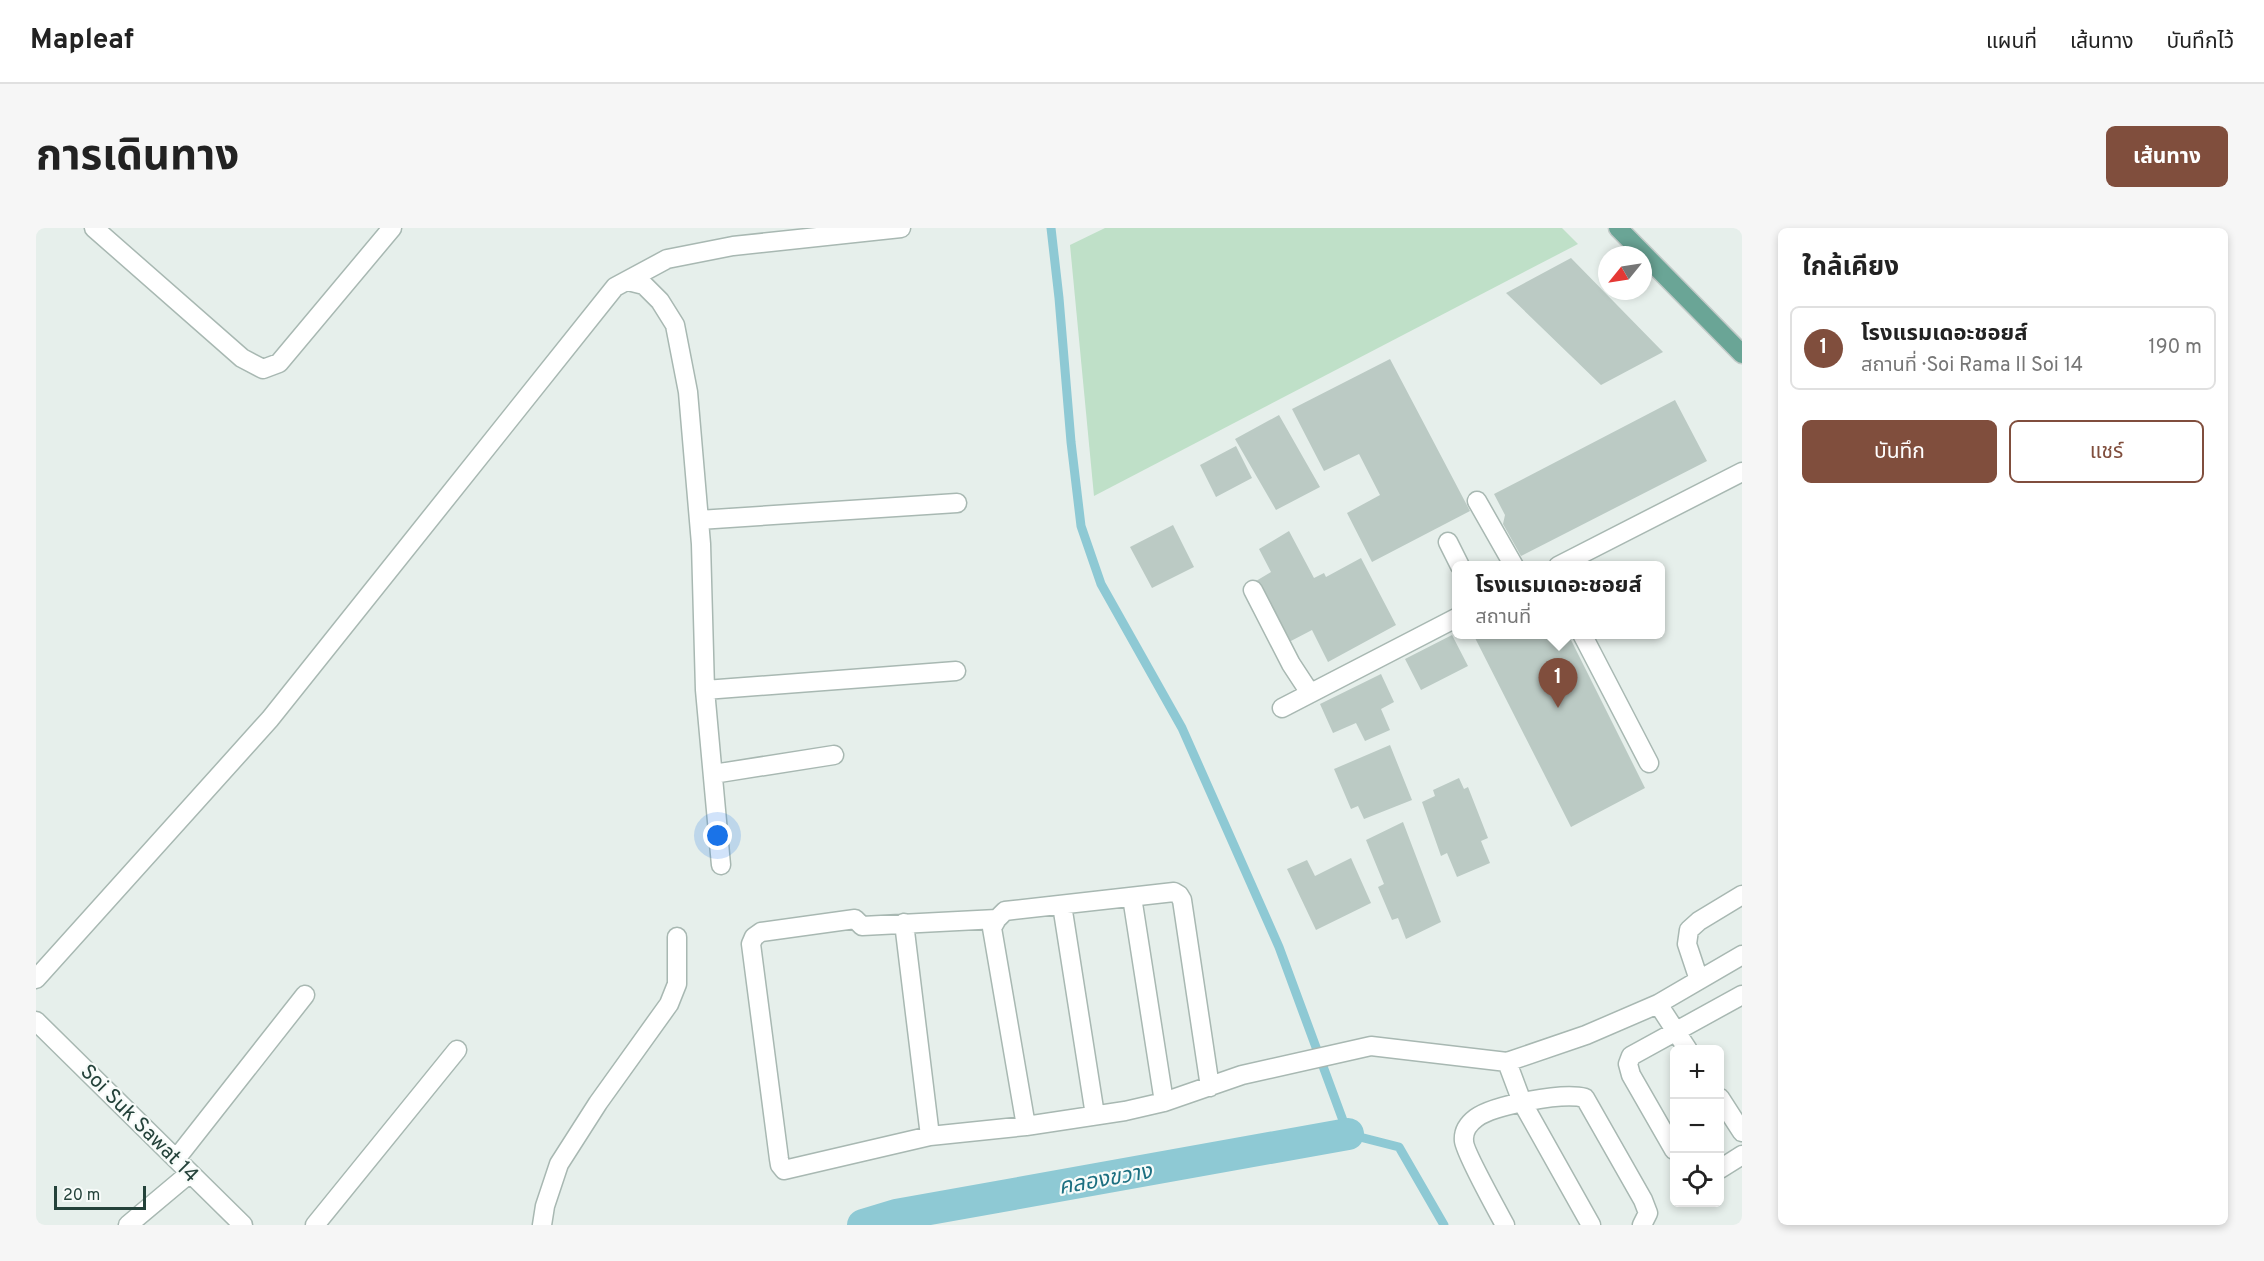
<!DOCTYPE html>
<html lang="th">
<head>
<meta charset="utf-8">
<style>
	:root { --surface:#fff; --page:#f6f6f6; --text:#222; --muted:#767676; --line:#e0e0e0; --accent:#804e3d }
	body { margin:0; font-family:Overpass,"Noto Sans Thai",sans-serif; background:var(--page); color:var(--text) }
	.controls { position:absolute; right:18px; bottom:18px; display:grid; overflow:hidden; border-radius:9px; box-shadow:0 3px 9px #0003 }
	.controls button { width:54px; height:54px; display:grid; place-items:center; padding:0; border:0; border-bottom:2px solid var(--line); background:var(--surface); color:var(--text); font:30px sans-serif }
	.compass { position:absolute; left:1562px; top:18px; width:54px; height:54px; border-radius:50%; background:var(--surface); box-shadow:0 3px 9px #0003; rotate:240deg }
	.scale { position:absolute; left:18px; bottom:15px; width:92px; box-sizing:border-box; padding-left:6px; border:3px solid #24423a; border-top:0; font-size:16px; line-height:21px; white-space:nowrap; color:#24423a; -webkit-text-stroke:4px #f7fbf9; paint-order:stroke }
	.you { position:absolute; left:682px; top:608px; width:21px; height:21px; margin:-15px; border:4px solid #fff; border-radius:50%; background:#1a73e8; box-shadow:0 0 0 9px #1a73e833 }
	.badge { display:grid; place-items:center; width:39px; height:39px; border-radius:50%; background:var(--accent); color:#fff; font-size:20px; font-weight:700 }
	.pin { position:absolute; translate:-50% -50px; filter:drop-shadow(0 2px 3px #0008) }
	.pin::after { content:''; position:absolute; top:32px; width:21px; height:18px; background:inherit; clip-path:polygon(0 0,100% 0,50% 100%) }
	.popup { position:absolute; left:1416px; top:333px; width:213px; height:78px; box-sizing:border-box; display:grid; place-content:center; border-radius:9px; background:var(--surface); filter:drop-shadow(0 2px 4px #0005); font-size:20px; white-space:nowrap; color:var(--muted) }
	.popup b { font-size:22px; color:var(--text) }
	.popup::after { content:''; position:absolute; left:50%; top:100%; margin-left:-12px; border:12px solid transparent; border-top-color:var(--surface) }
	.list { margin:0; padding:0; list-style:none }
	h2 { display:flex; justify-content:space-between; align-items:center; height:78px; margin:0; padding:0 24px; font-size:26px }
	h2 small { font-size:20px; font-weight:400; color:var(--muted) }
	.list li { display:grid; grid-template-columns:39px 1fr auto; gap:18px; align-items:center; box-sizing:border-box; height:84px; margin:0 12px 12px; padding:0 12px; border:2px solid var(--line); border-radius:9px }
	.list b { display:block; font-size:22px; white-space:nowrap }
	.list p { margin:0; font-size:20px; white-space:nowrap; color:var(--muted) }
	.list em { font-size:20px; font-style:normal; color:var(--muted) }
	.actions { display:flex; gap:12px; padding:18px 24px }
	.actions a { flex:1; padding:14px 0; border:2px solid var(--accent); border-radius:9px; text-align:center; font-size:21px; color:var(--accent) }
	.actions .main { background:var(--accent); color:#fff }
	.icon { flex:none; width:33px; height:33px; fill:none; stroke:currentColor; stroke-width:2; stroke-linecap:round; stroke-linejoin:round }
	.map { position:relative; flex:none; width:1706px; height:997px; overflow:hidden; border-radius:9px }
	header { display:flex; align-items:center; gap:36px; box-sizing:border-box; height:84px; padding:0 30px; background:var(--surface); border-bottom:2px solid var(--line) }
	header strong { font-size:28px }
	nav { display:flex; gap:33px; margin-inline-start:auto; font-size:21px }
	.intro { display:flex; align-items:center; justify-content:space-between; box-sizing:border-box; height:144px; padding:0 36px }
	h1 { margin:0; font-size:42px }
	.button { padding:15px 27px; border-radius:9px; background:var(--accent); color:#fff; font-size:21px; font-weight:700 }
	main { display:flex; gap:36px; padding:0 36px }
	aside { flex:1; background:var(--surface); border-radius:9px; box-shadow:0 3px 9px #0003 }
	.map>svg:first-child { display:block }
	.green { fill:#bfe0c8 }
	.lines { fill:none; stroke-linecap:round; stroke-linejoin:round }
	.stream { stroke:#8ec9d4; stroke-width:9 }
	.canal { stroke:#8ec9d4; stroke-width:32 }
	.building { fill:#bbcac4 }
	.minor-casing { stroke:#a8b8b2; stroke-width:21 }
	.major-casing { stroke:#c2cac8; stroke-width:21 }
	.minor { stroke:#fff; stroke-width:18 }
	.major { stroke:#6aa596; stroke-width:18 }
	.labels { text-anchor:middle; stroke-width:4.5; stroke-linejoin:round; paint-order:stroke }
	.street-label { font-size:21px; fill:#24423a; stroke:#f7fbf9 }
	.water-label { font-size:22px; font-style:italic; fill:#1c6f80; stroke:#f7fbf9 }
</style>
</head>
<body>
<header>
<strong>Mapleaf</strong>
<nav><a>แผนที่</a><a>เส้นทาง</a><a>บันทึกไว้</a></nav>
</header>
<div class="intro"><h1>การเดินทาง</h1><a class="button">เส้นทาง</a></div>
<main>
<div class="map">
<svg width="1706" height="997" viewBox="0 0 1706 997">
	<rect width="100%" height="100%" fill="#e6efeb"/>
	<path class="green" d="M1069 0H1526L1542 16 1058 268 1034 17Z"/>
	<g class="lines">
		<path class="stream" d="M1015 0 1023 70 1035 214 1045 298 1065 356 1146 500 1243 719 1312 906 1363 919 1408 997"/>
		<path class="canal" d="M827 997 860 987 1312 906"/>
	</g>
	<path class="building" d="M1535 30 1627 124 1565 157 1470 65Z
		M1354 131 1434 283 1336 334 1311 285 1344 267 1323 226 1288 243 1256 181Z
		M1639 172 1671 233 1485 328 1467 296 1469 287 1458 266Z
		M1243 187 1284 259 1240 282 1199 211Z
		M1200 218 1216 250 1180 269 1164 237Z
		M1137 297 1158 339 1116 360 1094 319Z
		M1253 303 1278 350 1288 345 1290 349 1325 330 1360 397 1292 434 1276 402 1253 414 1220 353 1235 344 1223 321Z
		M1437 406H1532L1609 560 1535 599Z
		M1416 407 1432 438 1385 462 1369 431Z
		M1345 446 1358 474 1345 481 1354 502 1329 513 1320 495 1297 505 1284 476Z
		M1354 517 1376 572 1328 591 1322 578 1315 581 1298 541Z
		M1423 550 1428 561 1432 559 1452 610 1445 613 1454 635 1421 649 1411 625 1405 628 1386 574 1399 568 1397 562Z
		M1367 594 1405 694 1370 711 1362 690 1356 692 1342 659 1348 656 1330 612Z
		M1315 630 1335 675 1280 702 1251 641 1271 632 1279 648Z"/>
	<g class="lines">
		<defs>
			<path id="minor" d="M58 0 206 130 227 141 243 135 356 0
				M592 53 608 57 624 73 639 97 652 164 665 316 669 462 685 637
				M1441 273 1478 338
				M663 292 921 275
				M1412 314 1424 338
				M1522 338 1706 244
				M1217 362 1255 436 1274 465
				M1546 406 1613 535
				M669 462 920 443
				M1246 480 1420 390
				M677 546 798 527
				M1096 669 1128 874
				M1026 677 1059 887
				M961 691 826 698 819 691 725 704 718 709 715 716 743 931 744 937 748 942 894 908 990 898 1089 883 1128 874 1206 847 1335 818 1471 834 1550 807 1622 776 1706 727
				M868 695 894 908
				M0 751 234 491 579 59 631 31 697 18 865 0
				M1663 752 1651 716 1653 702 1663 693 1706 667
				M1622 776 1652 822
				M0 793 207 997
				M1471 834 1486 874 1555 997
				M1684 870 1706 904
				M990 898 956 700 961 691 969 683 1138 664 1143 667 1146 672 1174 859
				M1638 922 1595 847 1592 836 1595 828 1706 767
				M140 931 269 767
				M1684 941 1706 927
				M92 997 154 945
				M279 997 421 822
				M506 997 509 978 523 936 562 875 633 776 641 756V709
				M1469 997C1462 984 1428 923 1428 913 1427 903 1432 896 1440 890 1458 877 1527 864 1549 870L1607 972 1612 985 1606 997"/>
			<path id="major" d="M1582 0 1706 126"/>
		</defs>
		<use href="#minor" class="minor-casing"/>
		<use href="#major" class="major-casing"/>
		<use href="#minor" class="minor"/>
		<use href="#major" class="major"/>
	</g>
	<g class="labels">
		<g class="street-label">
			<text transform="translate(104 895) rotate(45)" y="7">Soi Suk Sawat 14</text>
		</g>
		<g class="water-label">
			<text transform="translate(1069 950) rotate(-10)" y="8">คลองขวาง</text>
		</g>
	</g>
</svg>
<div class="controls">
<button>+</button>
<button>−</button>
<button><svg class="icon" aria-label="locate" viewBox="0 0 24 24"><circle cx="12" cy="12" r="6"/><path d="M12 2v4M12 18v4M2 12h4M18 12h4"/></svg></button>
</div>
<svg class="compass" viewBox="-18 -18 36 36"><path d="M0-13l5 13h-10z" fill="#e53935"/><path d="M0 13l5-13h-10z" fill="#767676"/></svg>
<div class="scale">20 m</div>
<div class="you"></div>
<div class="pin badge" style="left:1522px;top:480px">1</div>
<div class="popup"><b>โรงแรมเดอะชอยส์</b>สถานที่</div>
</div>
<aside>
<h2>ใกล้เคียง<small></small></h2>
<ul class="list">
<li><span class="badge">1</span><div><b>โรงแรมเดอะชอยส์</b><p>สถานที่ · Soi Rama II Soi 14</p></div><em>190 m</em></li>
</ul>
<div class="actions"><a class="main">บันทึก</a><a>แชร์</a></div>
</aside>
</main>
</body>
</html>
